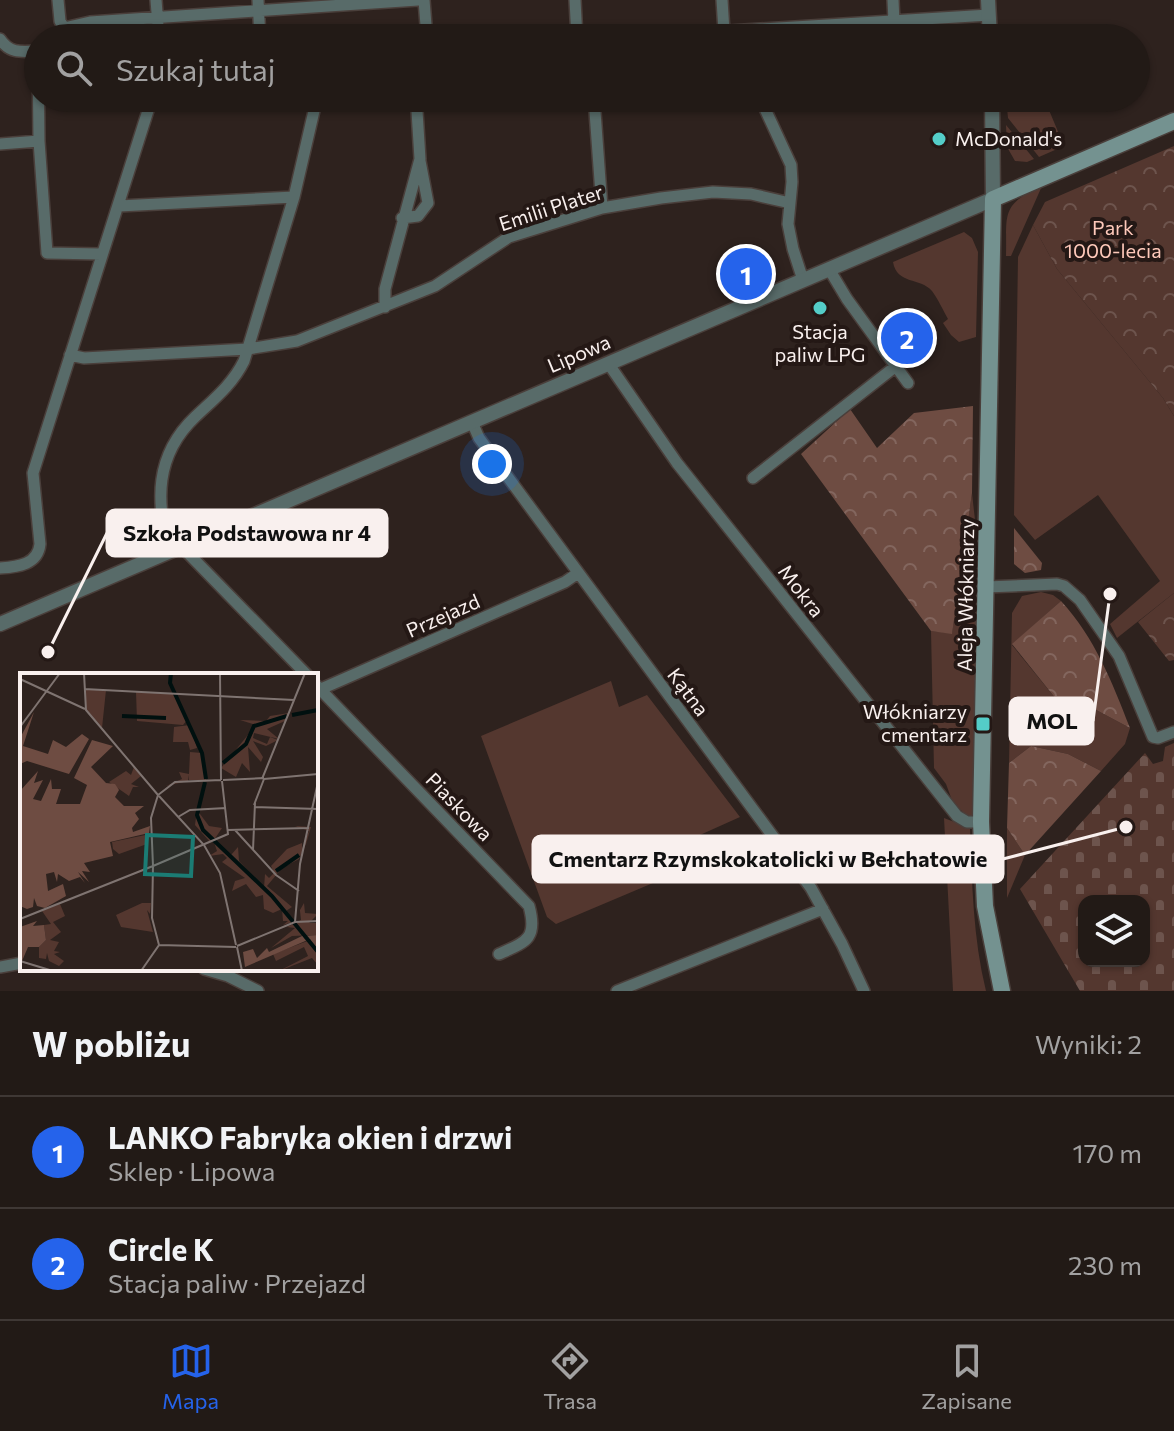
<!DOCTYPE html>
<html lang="pl">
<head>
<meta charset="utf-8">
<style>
	:root { --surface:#221a16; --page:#2a231f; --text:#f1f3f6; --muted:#a2a1a1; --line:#3f3835; --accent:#2563eb }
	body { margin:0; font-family:Commissioner,sans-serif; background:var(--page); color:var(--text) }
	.controls { position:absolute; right:24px; bottom:24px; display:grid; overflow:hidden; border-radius:16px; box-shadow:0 2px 6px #0004 }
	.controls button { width:72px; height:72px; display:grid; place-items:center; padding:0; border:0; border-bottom:2px solid var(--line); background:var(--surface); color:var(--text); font:40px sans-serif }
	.you { position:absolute; left:492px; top:464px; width:28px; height:28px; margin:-20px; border:6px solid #fff; border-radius:50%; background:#1a73e8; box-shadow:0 0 0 12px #1a73e833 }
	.badge { display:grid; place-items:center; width:52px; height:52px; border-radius:50%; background:var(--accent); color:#fff; font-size:26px; font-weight:700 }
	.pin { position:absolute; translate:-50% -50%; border:4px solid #fff; box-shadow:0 2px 8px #0006 }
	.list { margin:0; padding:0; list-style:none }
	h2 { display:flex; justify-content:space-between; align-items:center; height:104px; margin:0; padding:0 32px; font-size:34px }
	h2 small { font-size:26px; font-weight:400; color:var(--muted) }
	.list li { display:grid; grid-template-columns:52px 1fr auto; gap:24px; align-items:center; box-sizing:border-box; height:112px; padding:0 32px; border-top:2px solid var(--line) }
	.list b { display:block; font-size:30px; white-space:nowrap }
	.list p { margin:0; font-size:26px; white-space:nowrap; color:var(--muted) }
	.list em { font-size:26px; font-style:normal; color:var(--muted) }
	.icon { flex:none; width:44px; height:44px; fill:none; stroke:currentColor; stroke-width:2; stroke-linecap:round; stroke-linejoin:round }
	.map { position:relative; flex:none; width:1174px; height:991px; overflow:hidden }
	.search { position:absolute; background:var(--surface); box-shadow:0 2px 6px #0004; left:24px; right:24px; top:24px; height:88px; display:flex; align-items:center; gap:20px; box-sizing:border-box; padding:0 28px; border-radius:44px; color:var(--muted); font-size:30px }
	.sheet { height:328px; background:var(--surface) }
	nav { display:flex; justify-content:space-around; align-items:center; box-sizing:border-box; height:112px; border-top:2px solid var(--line); background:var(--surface); font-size:22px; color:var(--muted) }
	nav a { display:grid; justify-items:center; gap:4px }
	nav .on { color:var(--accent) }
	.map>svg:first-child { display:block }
	.green { fill:#54372f }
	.forest { fill:url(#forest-crowns) }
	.cemetery { fill:url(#cemetery-stones); fill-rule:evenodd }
	.park { fill:url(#park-crowns) }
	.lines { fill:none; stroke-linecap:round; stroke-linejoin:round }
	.minor-casing { stroke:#4a3f3b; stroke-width:14 }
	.tertiary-casing { stroke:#4a3f3b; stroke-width:17 }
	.secondary-casing { stroke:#4a3f3b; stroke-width:19 }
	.minor { stroke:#586b69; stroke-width:11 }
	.tertiary { stroke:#586b69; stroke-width:14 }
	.secondary { stroke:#749290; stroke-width:16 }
	.poi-dot { fill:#54cdc8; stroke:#241815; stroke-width:3 }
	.labels { text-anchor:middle; stroke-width:8; stroke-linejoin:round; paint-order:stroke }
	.poi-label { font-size:20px; fill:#f9f0ee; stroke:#241815; text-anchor:start }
	.street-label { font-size:20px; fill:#f9f0ee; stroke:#241815 }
	.park-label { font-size:20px; fill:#fec9ba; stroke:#241815 }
	.inset-river { fill:none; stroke:#00100f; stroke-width:4 }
	.inset-road { fill:none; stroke:#7f7471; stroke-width:2 }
	.view { fill:#1b7c74; fill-opacity:0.15; stroke:#1b7c74; stroke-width:4 }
	.inset-edge { fill:none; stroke:#f9f0ee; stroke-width:4 }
	.leader { fill:none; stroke:#f9f0ee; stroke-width:3 }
	.callout-dot { fill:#f9f0ee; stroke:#241815; stroke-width:3 }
	.callout { fill:#f9f0ee; stroke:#f9f0ee; stroke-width:3 }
	.callout-label { font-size:22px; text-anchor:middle; font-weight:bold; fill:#111 }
</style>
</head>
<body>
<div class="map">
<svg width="1174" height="991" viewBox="0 0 1174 991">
	<defs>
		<pattern id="forest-crowns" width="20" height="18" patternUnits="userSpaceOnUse" patternTransform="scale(2)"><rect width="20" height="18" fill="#6e4c42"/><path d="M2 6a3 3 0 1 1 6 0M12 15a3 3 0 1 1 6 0" fill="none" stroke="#83665e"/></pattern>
		<pattern id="cemetery-stones" width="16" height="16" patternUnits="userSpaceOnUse" patternTransform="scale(2)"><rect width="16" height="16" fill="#54372f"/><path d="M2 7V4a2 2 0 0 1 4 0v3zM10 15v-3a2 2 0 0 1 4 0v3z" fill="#6d544d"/></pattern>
		<pattern id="park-crowns" width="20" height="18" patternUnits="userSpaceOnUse" patternTransform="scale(2)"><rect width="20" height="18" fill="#54372f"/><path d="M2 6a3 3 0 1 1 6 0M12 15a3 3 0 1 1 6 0" fill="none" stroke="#6d544d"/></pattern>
	</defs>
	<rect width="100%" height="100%" fill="#2e221e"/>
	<path class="green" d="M967 25 981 32V38H893L892 31Z
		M1006 98H1044L1064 146 1039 157 1008 118Z
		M1006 125 1034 159 1027 162 1015 161 1007 147Z
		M1042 186 1011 256H1006C1007 214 1000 205 1042 186Z
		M1033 225 1057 269 1163 398 1174 416V593L1117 638 1110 624 1160 581 1098 495 1035 540 1014 515 1018 257Z
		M964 232 972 238 978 252 976 337 959 342 951 335 943 323 948 319C943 310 938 299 932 291 920 277 897 285 893 262Z
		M972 493 978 547 974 822 953 803 946 784 934 768 931 631 952 633Z
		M1041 592 1053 595 1061 601 1012 645 1056 699 1085 704 1130 728 1125 744 1101 771 1068 754 1031 746 1009 763 1012 613 1022 596Z
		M611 681 619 707 647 695 740 817 671 848 679 872 556 924 547 917 481 736Z
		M944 818 970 828C972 883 973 938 986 991H953Z
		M1007 828 1025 855 1007 898Z"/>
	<path class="forest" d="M973 406 972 493 952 634 931 631 801 454 850 409 877 448 914 413Z
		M1014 528 1042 563 1041 570 1025 573 1014 564Z
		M1061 601C1095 638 1112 682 1130 728L1085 704 1056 699 1012 644Z
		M1031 746 1068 754 1101 771 1025 855 1007 828 1009 763Z"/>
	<path class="cemetery" d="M1174 743V991H1080L1020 889 1145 753 1153 764 1163 761 1165 747ZM1084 901H1144V961H1084Z"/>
	<path class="park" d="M1174 146V416L1163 398 1057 269 1033 225 1045 202Z
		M1174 593V660L1169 661 1138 622Z"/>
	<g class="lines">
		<defs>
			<path id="minor" d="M58 0 60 21 64 28
				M156 0 159 38
				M258 0 260 38
				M424 0 427 38
				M575 0 577 38
				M722 0 724 31
				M893 0 894 22
				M61 38 64 28 90 22 418 0
				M615 38 989 15
				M0 39C9 53 20 52 36 51
				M38 51 39 141 47 253 101 254
				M594 98 602 208
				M760 98 791 165 792 182 788 224 793 249 803 280
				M0 144 39 141
				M119 206 294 197
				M402 218 418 216 428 203 420 161
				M829 269 847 299 908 383
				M385 307V289L420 159 417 111
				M70 355 84 358 248 349 297 341 435 286 509 237 602 208 661 198 713 192 751 194 790 203
				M608 363 677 463 957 816 967 822H981
				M472 422 479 438 811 888 842 944 864 991
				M753 478 896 366
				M181 546 307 675
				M170 551C155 502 155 455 195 417 214 399 232 385 244 361L294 197 317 98
				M0 568C19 567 38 564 40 544L33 473 152 98
				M986 587 1057 584 1064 586 1080 600 1119 656 1153 737 1158 738 1174 732
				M316 685 529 906C538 939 526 942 499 954
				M321 689 565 582 578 573
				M0 967 22 963
				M204 969 228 976 258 991
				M617 991 823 909"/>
			<path id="tertiary" d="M988 0 990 38
				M0 624 993 199 992 98"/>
			<path id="secondary" d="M1002 991 985 906 981 822 993 199 1174 121"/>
		</defs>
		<use href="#minor" class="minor-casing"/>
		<use href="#tertiary" class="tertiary-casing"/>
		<use href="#secondary" class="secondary-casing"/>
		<use href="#minor" class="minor"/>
		<use href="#tertiary" class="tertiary"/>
		<use href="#secondary" class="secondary"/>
	</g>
	<g class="poi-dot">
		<circle cx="939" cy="139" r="8"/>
		<circle cx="820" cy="308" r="8"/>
		<rect x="975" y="716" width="16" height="16" rx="4"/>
	</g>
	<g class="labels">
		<g class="poi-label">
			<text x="955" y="146">McDonald's</text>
			<text x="820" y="339" text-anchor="middle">Stacja<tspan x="820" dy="23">paliw LPG</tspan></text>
			<text x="967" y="719" text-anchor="end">Włókniarzy<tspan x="967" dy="23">cmentarz</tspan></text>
		</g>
		<g class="street-label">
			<text transform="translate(551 208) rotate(-18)" y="7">Emilii Plater</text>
			<text transform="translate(579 354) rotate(-23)" y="7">Lipowa</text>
			<text transform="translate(801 591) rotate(52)" y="7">Mokra</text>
			<text transform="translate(966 595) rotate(-89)" y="7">Aleja Włókniarzy</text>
			<text transform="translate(443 616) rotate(-24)" y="7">Przejazd</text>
			<text transform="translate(688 692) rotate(53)" y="7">Kątna</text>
			<text transform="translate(459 807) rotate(46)" y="7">Piaskowa</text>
		</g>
		<g class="park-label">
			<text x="1113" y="235">Park<tspan x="1113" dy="23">1000-lecia</tspan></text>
		</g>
	</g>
	<g transform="translate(20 673)">
		<rect width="298" height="298" fill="#2e221e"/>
		<path d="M66 16 86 17 82 55 66 36ZM116 19 155 21 167 47 163 52 117 48ZM269 40 265 48 247 56 259 66 234 60 233 65 247 71 250 64 258 67 246 73 233 68 243 84 241 89 228 74 230 99 222 90 216 104 201 95 236 52 220 47 246 48 250 43ZM170 52 177 75 170 77 168 69H153L154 54ZM170 79 182 80 186 107H169V102L168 108 146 113 162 106 159 99 169 101ZM114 94 121 103 111 111 119 114H113L109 123 89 109 106 98 111 102ZM275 153 291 154 286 171 279 186 262 195 247 213 272 234 266 238 273 249 263 252 268 248H263L262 236 253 240 244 236 243 222 236 224 226 211 212 218 215 208 225 205 202 189 207 185 203 181 189 183 197 178 194 169 211 182 218 174 219 188 244 215 245 201 249 205 254 200 251 193 267 176 282 170V176L289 158ZM279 229 280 237 284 230 285 240 298 241 289 250H298L296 262 272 263 251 275 275 255 267 254 281 247ZM122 230H131L130 241 127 237 133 259 101 254 96 242ZM40 231 45 243 33 249 41 259 30 267 39 269 34 278 40 279 34 281 44 288 39 293 29 288 27 280 26 286 19 285V274L26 267 24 252 31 251 22 238ZM290 267 298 268V292L292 285 259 298 288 283 284 274 256 288 253 281Z" fill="#54372f"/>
		<path d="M14 39 3 73 28 81 33 67 46 74 62 61 69 66 49 101 7 88 0 91V65ZM72 67 93 73 71 94 86 110 95 111 99 117 95 124 104 133H124L115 140 119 146 112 155 113 159 130 153 129 160 90 169 93 183 64 190 70 199 62 198 69 209 58 199 65 210 60 204 49 208 38 201 37 209 34 199 26 201 28 218 43 211 46 223 25 235 17 233 14 225 13 234 7 236 0 233V118L18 98 14 110 23 107 13 126 21 128 31 106 32 116H41L36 131H60L67 112 54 105ZM17 248 13 253 24 252 26 267 19 274H8L2 288 0 254ZM298 262 297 276 290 266 225 294 223 279 233 276 237 285 247 275 249 279 282 263Z" fill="#6e4c42"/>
		<path d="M130 161 127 171 99 181 93 176 92 169Z" fill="#54372f"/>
		<path d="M177 137 189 153 202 155 194 167 190 169 175 152Z" fill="#54372f"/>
		<path class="inset-river" d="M151 0 150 10 182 80 186 106M272 42 298 37M102 43 146 45M203 90 226 71 234 53 267 43M185 109 177 142 183 157 252 223 298 279M256 198 279 182"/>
		<path class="inset-road" d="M64 0 66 37 138 122M200 0 201 107M0 6 65 36M64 16 274 27M0 54 40 0M242 106 285 0M244 106 298 101M203 107 244 105M139 123 184 172 200 200 216 272M234 132 244 106M234 134 298 136M158 144 170 137 206 135M208 157 289 155M215 157 256 202 279 218M233 177 235 130M0 246 133 193 131 145 138 122 155 109 201 107M275 249 280 191 298 109M139 272 216 274M217 273 275 249 298 248M217 274 222 298M0 288 33 298M121 298 139 272 132 245 133 193 208 161 202 108"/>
		<path class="view" d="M127 162 173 164 171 203 125 201Z"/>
		<rect width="298" height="298" class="inset-edge"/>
	</g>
	<path class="leader" d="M48 652L107 533M1110 594L1093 721M1126 827L1003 859"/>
	<g class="callout-dot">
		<circle cx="48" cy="652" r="8"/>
		<circle cx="1110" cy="594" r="8"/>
		<circle cx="1126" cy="827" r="8"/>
	</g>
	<g class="callout">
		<rect x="107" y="510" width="280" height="46" rx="8"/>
		<rect x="1010" y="698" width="83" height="46" rx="8"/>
		<rect x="533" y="836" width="470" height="46" rx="8"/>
	</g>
	<g class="callout-label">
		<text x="247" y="541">Szkoła Podstawowa nr 4</text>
		<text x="1052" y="729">MOL</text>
		<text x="768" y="867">Cmentarz Rzymskokatolicki w Bełchatowie</text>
	</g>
</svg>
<div class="controls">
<button><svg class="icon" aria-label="layers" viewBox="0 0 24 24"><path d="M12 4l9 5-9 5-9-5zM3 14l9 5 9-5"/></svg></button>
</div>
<div class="you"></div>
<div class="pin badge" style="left:746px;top:274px">1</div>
<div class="pin badge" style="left:907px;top:338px">2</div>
<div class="search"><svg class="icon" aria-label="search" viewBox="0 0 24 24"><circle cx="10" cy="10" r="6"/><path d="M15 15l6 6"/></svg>Szukaj tutaj</div>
</div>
<section class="sheet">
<h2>W pobliżu<small>Wyniki: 2</small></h2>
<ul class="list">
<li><span class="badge">1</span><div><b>LANKO Fabryka okien i drzwi</b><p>Sklep · Lipowa</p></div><em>170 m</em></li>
<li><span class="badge">2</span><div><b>Circle K</b><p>Stacja paliw · Przejazd</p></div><em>230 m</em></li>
</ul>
</section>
<nav>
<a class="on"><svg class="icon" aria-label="map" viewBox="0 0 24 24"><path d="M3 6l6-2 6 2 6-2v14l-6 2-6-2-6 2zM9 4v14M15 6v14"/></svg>Mapa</a>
<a><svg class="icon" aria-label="directions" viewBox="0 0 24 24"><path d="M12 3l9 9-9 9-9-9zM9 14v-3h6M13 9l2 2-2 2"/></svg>Trasa</a>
<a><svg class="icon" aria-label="saved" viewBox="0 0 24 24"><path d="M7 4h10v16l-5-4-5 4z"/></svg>Zapisane</a>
</nav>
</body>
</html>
